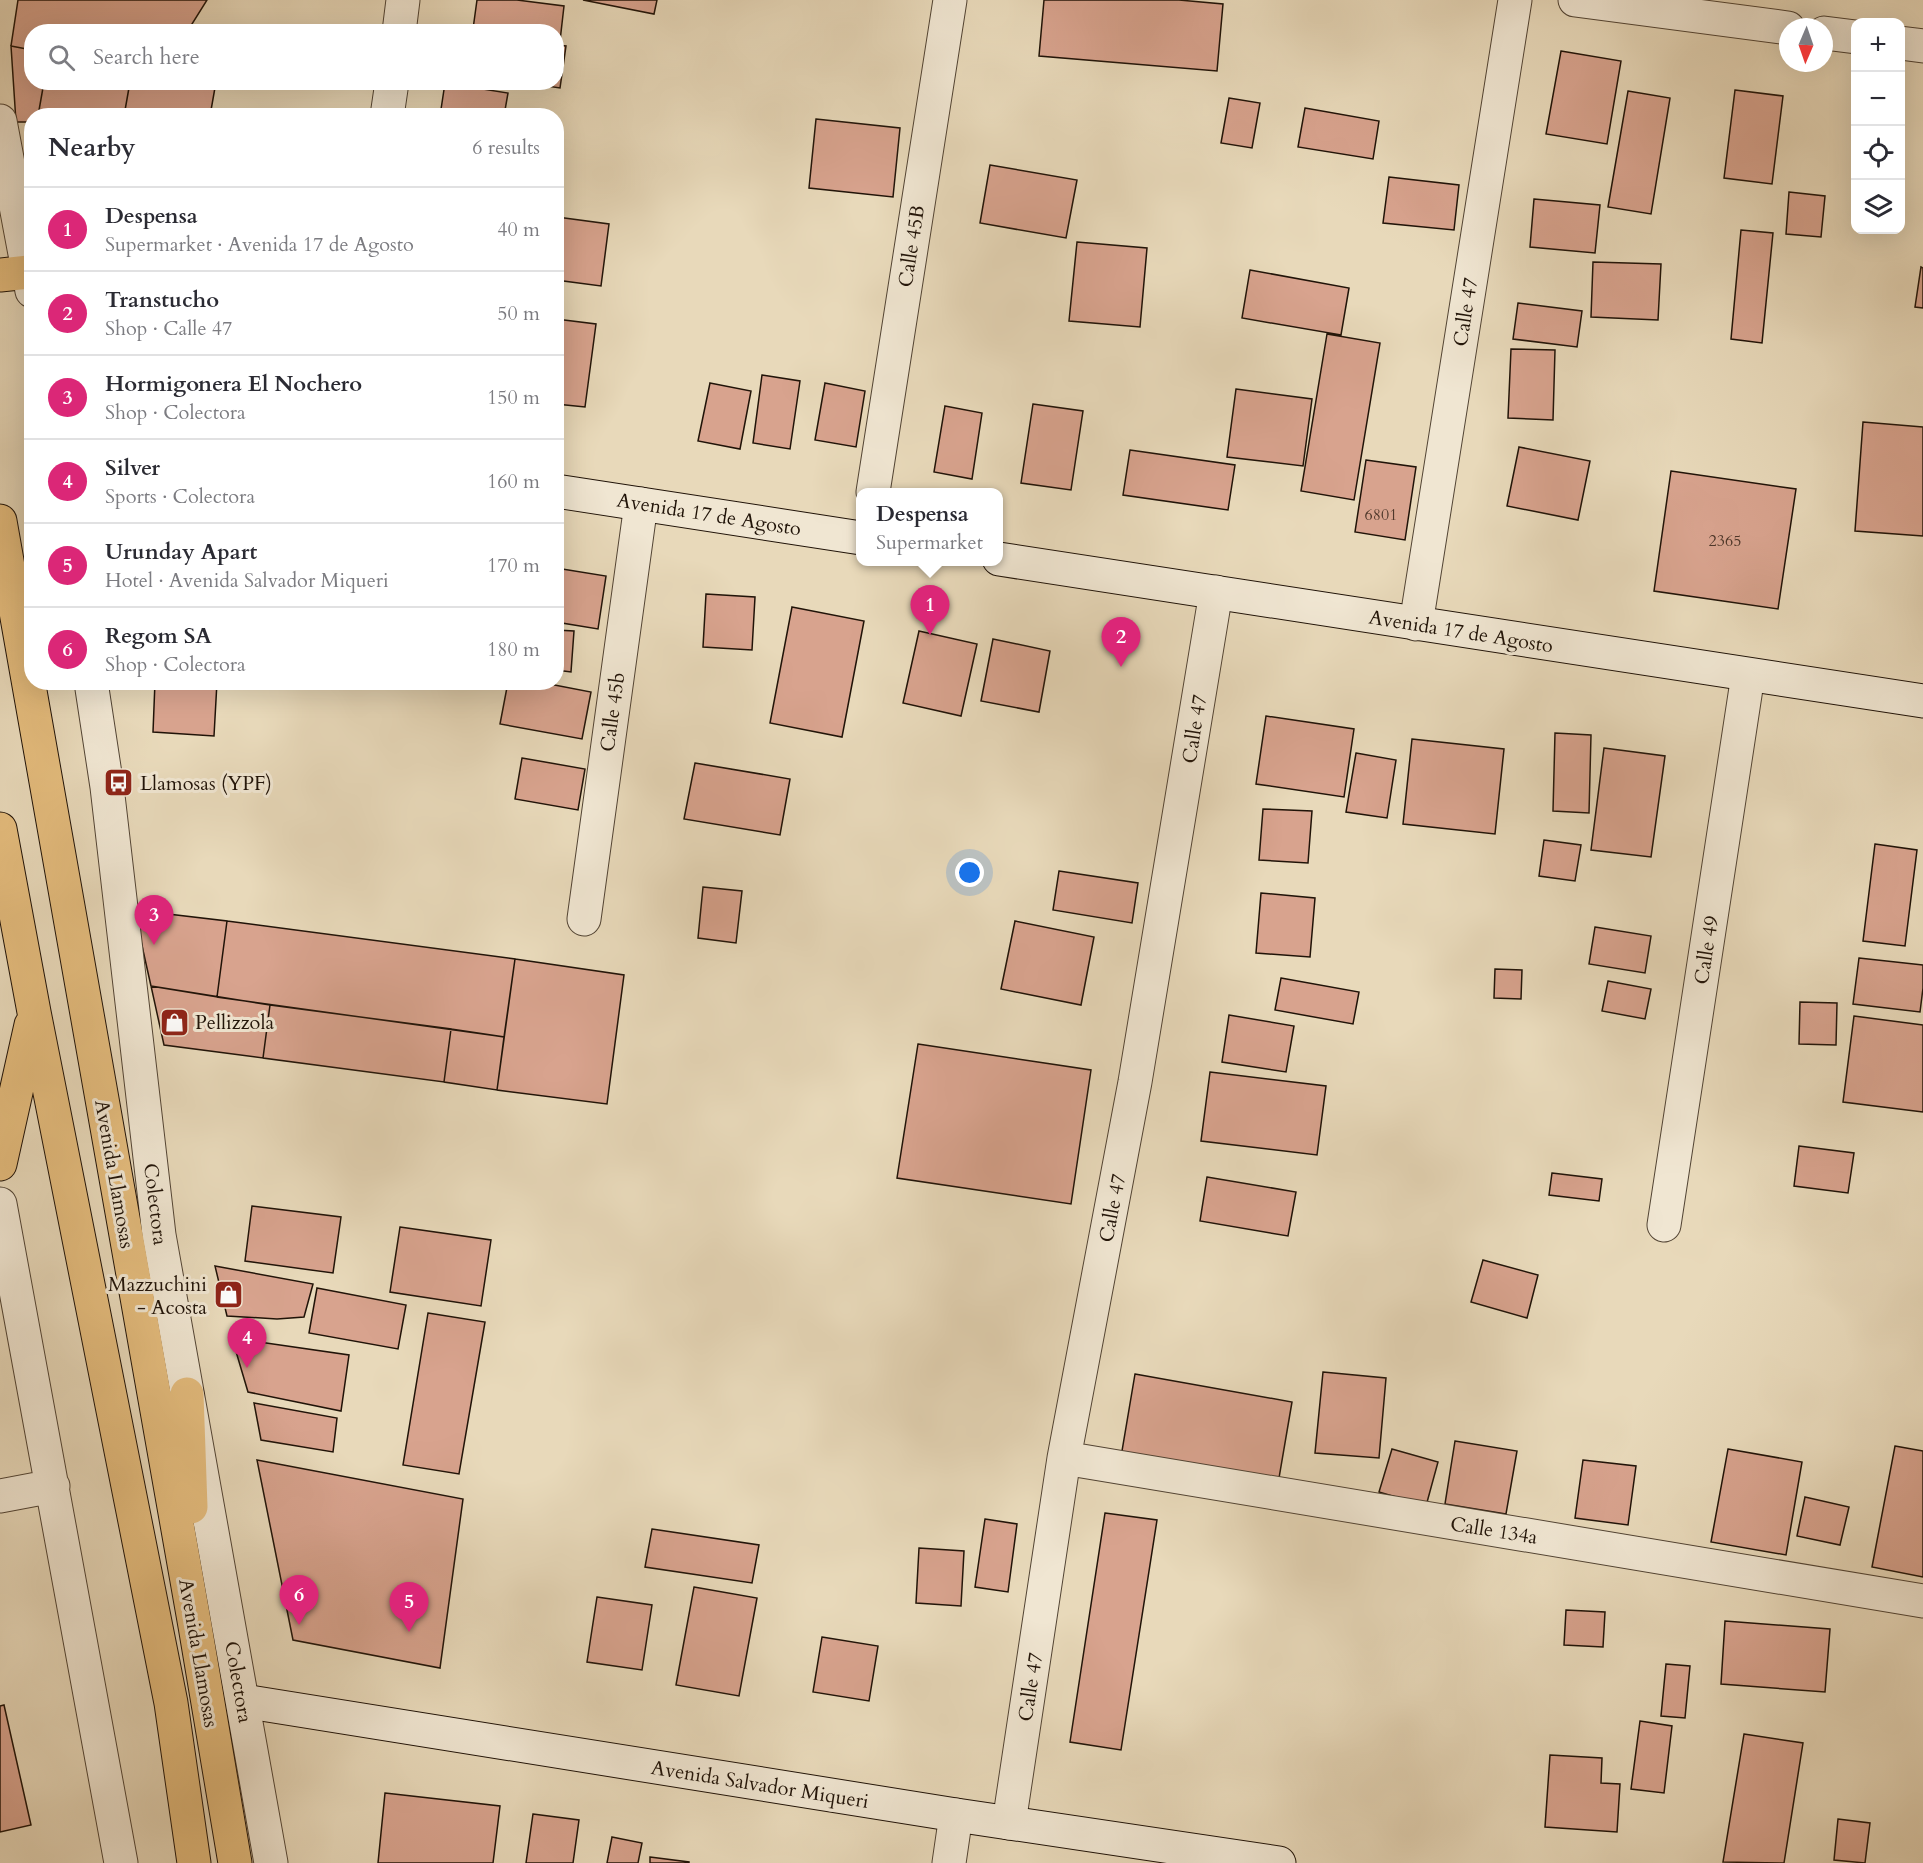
<!DOCTYPE html>
<html lang="en">
<head>
<meta charset="utf-8">
<style>
	:root { --surface:#fff; --page:#f2f2f3; --text:#2b2b33; --muted:#7c7c81; --line:#e1e1e2; --accent:#db2777 }
	body { margin:0; font-family:Cardo,serif; background:var(--page); color:var(--text) }
	.controls { position:absolute; right:18px; top:18px; display:grid; overflow:hidden; border-radius:12px; box-shadow:0 6px 24px #0002 }
	.controls button { width:54px; height:54px; display:grid; place-items:center; padding:0; border:0; border-bottom:2px solid var(--line); background:var(--surface); color:var(--text); font:30px sans-serif }
	.compass { position:absolute; left:1779px; top:18px; width:54px; height:54px; border-radius:50%; background:var(--surface); box-shadow:0 6px 24px #0002; rotate:182deg }
	.you { position:absolute; left:970px; top:873px; width:21px; height:21px; margin:-15px; border:4px solid #fff; border-radius:50%; background:#1a73e8; box-shadow:0 0 0 9px #1a73e833 }
	.badge { display:grid; place-items:center; width:39px; height:39px; border-radius:50%; background:var(--accent); color:#fff; font-size:20px; font-weight:700 }
	.pin { position:absolute; translate:-50% -50px; filter:drop-shadow(0 2px 3px #0008) }
	.pin::after { content:''; position:absolute; top:32px; width:21px; height:18px; background:inherit; clip-path:polygon(0 0,100% 0,50% 100%) }
	.popup { position:absolute; left:856px; top:488px; width:147px; height:78px; box-sizing:border-box; display:grid; place-content:center; border-radius:12px; background:var(--surface); filter:drop-shadow(0 2px 4px #0005); font-size:20px; white-space:nowrap; color:var(--muted) }
	.popup b { font-size:22px; color:var(--text) }
	.popup::after { content:''; position:absolute; left:50%; top:100%; margin-left:-12px; border:12px solid transparent; border-top-color:var(--surface) }
	.list { margin:0; padding:0; list-style:none }
	h2 { display:flex; justify-content:space-between; align-items:center; height:78px; margin:0; padding:0 24px; font-size:26px }
	h2 small { font-size:20px; font-weight:400; color:var(--muted) }
	.list li { display:grid; grid-template-columns:39px 1fr auto; gap:18px; align-items:center; box-sizing:border-box; height:84px; padding:0 24px; border-top:2px solid var(--line) }
	.list b { display:block; font-size:22px; white-space:nowrap }
	.list p { margin:0; font-size:20px; white-space:nowrap; color:var(--muted) }
	.list em { font-size:20px; font-style:normal; color:var(--muted) }
	.icon { flex:none; width:33px; height:33px; fill:none; stroke:currentColor; stroke-width:2; stroke-linecap:round; stroke-linejoin:round }
	.map { position:relative; flex:none; width:1923px; height:1863px; overflow:hidden }
	.search { position:absolute; background:var(--surface); box-shadow:0 6px 24px #0002; left:24px; top:24px; width:540px; height:66px; display:flex; align-items:center; gap:15px; box-sizing:border-box; padding:0 21px; border-radius:24px; color:var(--muted); font-size:22px }
	.panel { position:absolute; background:var(--surface); box-shadow:0 6px 24px #0002; left:24px; top:108px; width:540px; height:582px; border-radius:24px }
	.map>svg:first-child { display:block }
	.building { fill:#d8a38e; stroke:#201308; stroke-width:1.5 }
	.lines { fill:none; stroke-linecap:round; stroke-linejoin:round }
	.minor-casing { stroke:#524434; stroke-width:35 }
	.secondary-casing { stroke:#201308; stroke-width:35 }
	.primary-casing { stroke:#201308; stroke-width:35 }
	.minor { stroke:#f0e6d2; stroke-width:33 }
	.secondary { stroke:#f0e6d2; stroke-width:33 }
	.primary { stroke:#e4bc7d; stroke-width:33 }
	.labels { text-anchor:middle; stroke-width:6; stroke-linejoin:round; paint-order:stroke }
	.number-label { font-size:16px; fill:#4e372a }
	.street-label { font-size:20px; fill:#201308; stroke:#f0e6d2 }
	.poi-label { font-size:20px; fill:#201308; stroke:#f0e6d2; text-anchor:start }
</style>
</head>
<body>
<div class="map">
<svg width="1923" height="1863" viewBox="0 0 1923 1863">
	<rect width="100%" height="100%" fill="#e8d9ba"/>
	<filter id="stains"><feTurbulence type="fractalNoise" baseFrequency=".00333" numOctaves="4"/><feColorMatrix values="0 0 0 0 .2 0 0 0 0 .09 0 0 0 0 .02 0 0 0 .5 -.17"/></filter>
	<radialGradient id="worn" r=".72"><stop offset=".6" stop-color="#630" stop-opacity="0"/><stop offset="1" stop-color="#630" stop-opacity=".3"/></radialGradient>
	<path class="building" d="M18 0H207L187 32H32V50L11 46Z
		M477 0H517L564 6 560 41 556 40V32H494L473 29Z
		M583 0H657L654 14Z
		M1044 0H1179L1223 4 1217 71 1039 56Z
		M556 45 566 46 560 88 519 82H556Z
		M11 46 32 50V82H44L38 116H32V122H16Z
		M1561 51 1621 61 1607 144 1546 134Z
		M44 82H130L124 116H38Z
		M130 82H216L210 116H124Z
		M445 83 508 93 504 116H440Z
		M1735 90 1783 96 1772 184 1724 178Z
		M1628 91 1670 98 1651 214 1608 207Z
		M1229 98 1260 103 1252 148 1221 143Z
		M1305 108 1379 121 1373 159 1298 147Z
		M816 119 900 128 893 197 809 188Z
		M990 165 1077 180 1066 238 980 223Z
		M1389 177 1459 185 1454 230 1383 223Z
		M1789 192 1825 196 1821 237 1786 234Z
		M1534 199 1600 205 1595 253 1530 247Z
		M557 217 609 224 601 286 556 280Z
		M1741 230 1773 233 1762 343 1731 339Z
		M1077 242 1147 248 1140 327 1069 321Z
		M1593 262 1661 264 1658 320 1591 317Z
		M1921 267 1923 268V308L1915 307Z
		M1250 270 1349 288 1341 335 1242 318Z
		M1518 303 1582 311 1577 347 1513 339Z
		M556 319 596 324 585 407 556 404Z
		M1327 334 1380 343 1354 500 1301 491Z
		M1511 349 1555 350 1553 420 1508 418Z
		M762 375 800 381 790 449 753 443Z
		M710 383 751 391 740 449 698 441Z
		M825 383 865 391 856 447 815 440Z
		M1236 389 1312 399 1303 466 1227 457Z
		M1033 404 1083 411 1071 490 1021 483Z
		M945 406 982 413 972 479 934 472Z
		M1863 422 1923 427V536L1855 531Z
		M1519 447 1590 461 1578 520 1507 506Z
		M1130 450 1235 465 1228 510 1123 495Z
		M1366 460 1416 467 1405 540 1355 532Z
		M1671 471 1796 489 1778 609 1654 591Z
		M556 568 606 576 598 629 556 622Z
		M706 594 755 597 752 650 703 647Z
		M792 607 864 621 842 737 770 723Z
		M556 630 574 631 571 672 556 670Z
		M919 631 977 644 961 716 903 703Z
		M993 639 1050 651 1039 712 981 701Z
		M155 682H217L214 736 153 732Z
		M353 682H396L395 689Z
		M508 682H539L591 692 582 739 500 724Z
		M1266 716 1354 729 1344 797 1256 784Z
		M1555 733 1591 735 1589 813 1553 811Z
		M1412 739 1504 749 1495 834 1403 824Z
		M1604 748 1665 756 1651 857 1591 850Z
		M1356 753 1396 760 1387 818 1346 812Z
		M522 758 585 769 578 810 515 799Z
		M695 763 790 779 780 835 684 819Z
		M1263 809 1312 811 1308 863 1259 860Z
		M1544 840 1581 845 1575 881 1539 876Z
		M1875 844 1917 850 1905 946 1863 941Z
		M1059 871 1138 883 1132 923 1053 910Z
		M703 887 742 891 736 943 698 938Z
		M1261 893 1315 898 1310 957 1256 953Z
		M134 910 227 921 217 997 151 986Z
		M227 921 515 959 504 1037 217 997Z
		M1015 921 1094 937 1081 1005 1001 989Z
		M1595 927 1651 936 1645 973 1589 964Z
		M1859 958 1923 965V988L1920 1012 1853 1004Z
		M515 959 624 975 607 1104 497 1090Z
		M1495 969 1522 970 1521 999 1494 998Z
		M1281 978 1359 992 1353 1024 1275 1010Z
		M1608 981 1651 989 1645 1019 1602 1011Z
		M151 986 270 1005 263 1058 164 1045Z
		M1800 1002 1837 1003 1836 1045 1799 1044Z
		M270 1005 451 1029 444 1082 263 1058Z
		M1229 1015 1294 1026 1286 1072 1222 1062Z
		M1854 1016 1923 1025V1112L1843 1102Z
		M451 1029 504 1037 497 1090 444 1082Z
		M918 1044 1091 1070 1071 1204 897 1178Z
		M1210 1072 1326 1086 1317 1155 1201 1141Z
		M1799 1146 1854 1153 1848 1193 1794 1186Z
		M1552 1173 1602 1179 1599 1201 1549 1195Z
		M1207 1177 1296 1192 1288 1236 1200 1221Z
		M252 1206 341 1217 333 1273 245 1261Z
		M400 1227 491 1240 481 1306 390 1292Z
		M1483 1260 1538 1275 1527 1318 1471 1302Z
		M215 1266 313 1284 304 1317 277 1319 227 1316Z
		M317 1288 406 1305 398 1349 309 1333Z
		M428 1313 485 1322 459 1474 403 1465Z
		M232 1338 349 1355 341 1411 248 1392Z
		M1323 1372 1386 1378 1379 1458 1315 1453Z
		M1135 1374 1292 1402 1278 1484 1121 1457Z
		M254 1403 337 1418 333 1452 261 1440Z
		M1455 1441 1517 1451 1506 1514 1445 1504Z
		M1895 1446 1923 1451V1577L1872 1567Z
		M1392 1449 1438 1462 1426 1506 1379 1492Z
		M1728 1449 1802 1462 1786 1555 1711 1542Z
		M257 1460 463 1499 440 1668 293 1640Z
		M1583 1460 1636 1466 1628 1525 1575 1518Z
		M1805 1497 1849 1507 1840 1545 1797 1536Z
		M1105 1513 1157 1520 1121 1750 1070 1742Z
		M985 1519 1017 1524 1008 1592 975 1587Z
		M652 1529 759 1545 752 1583 645 1567Z
		M919 1548 964 1551 961 1606 916 1603Z
		M694 1587 757 1598 739 1696 676 1685Z
		M597 1597 652 1605 642 1670 587 1662Z
		M1566 1610 1605 1612 1603 1647 1564 1645Z
		M1725 1621 1830 1629 1825 1692 1721 1684Z
		M822 1637 878 1646 869 1701 813 1692Z
		M1666 1664 1690 1666 1685 1718 1661 1716Z
		M4 1705 31 1825 0 1832V1706Z
		M1640 1721 1672 1726 1664 1793 1631 1789Z
		M1744 1734 1803 1743 1784 1863 1723 1862Z
		M1550 1755 1602 1758 1601 1783 1620 1784 1617 1832 1545 1827Z
		M385 1793 500 1806 493 1863H378Z
		M533 1814 579 1820 573 1863H526Z
		M1838 1819 1870 1823 1865 1863 1834 1860Z
		M612 1837 642 1843 638 1863H607Z
		M650 1857 689 1862V1863H650Z"/>
	<g class="lines">
		<defs>
			<path id="minor" d="M1575 0 1788 28
				M399 32 403 0
				M1824 33 1856 37
				M1900 43 1923 46
				M387 116 392 82
				M0 121 32 291
				M873 492 950 0
				M1416 624 1515 0
				M91 682 107 787 159 1235 271 1863
				M584 919 641 504
				M0 1204 121 1863
				M1664 1225 1748 675
				M1064 1458 1923 1601
				M0 1496 53 1486
				M1009 1823 1064 1458 1135 1082 1216 592
				M949 1863 956 1815"/>
			<path id="secondary" d="M556 491 861 538
				M999 559 1923 701
				M243 1701 956 1815 1279 1863"/>
			<path id="primary" d="M0 275 29 272
				M0 521 195 1626 235 1863
				M0 829 34 1012 171 1703 194 1863
				M0 1164 31 1025
				M187 1394 191 1507"/>
		</defs>
		<use href="#minor" class="minor-casing"/>
		<use href="#secondary" class="secondary-casing"/>
		<use href="#primary" class="primary-casing"/>
		<use href="#minor" class="minor"/>
		<use href="#secondary" class="secondary"/>
		<use href="#primary" class="primary"/>
	</g>
	<defs>
		<symbol id="bus-square" viewBox="-11 -11 22 22"><rect x="-9" y="-9" width="18" height="18" rx="4" fill="#8f2418" stroke="#f0e6d2"/><path d="M-5-6H5V4H4V6H2V4H-2V6H-4V4H-5ZM-3.5-4V0h7V-4ZM-3.5 1.2v1.5H-2V1.2ZM2 1.2v1.5H3.5V1.2Z" fill="#fff"/></symbol>
		<symbol id="shop-square" viewBox="-11 -11 22 22"><rect x="-9" y="-9" width="18" height="18" rx="4" fill="#8f2418" stroke="#f0e6d2"/><path d="M-5-2.5h2.3a2.7 3.5 0 0 1 5.4 0H5L5.5 6h-11ZM-1.5-2.5h3a1.5 2.3 0 0 0-3 0Z" fill="#fff"/></symbol>
	</defs>
	<g fill-rule="evenodd">
		<use href="#bus-square" x="102" y="766" width="33" height="33"/>
		<use href="#shop-square" x="158" y="1006" width="33" height="33"/>
		<use href="#shop-square" x="212" y="1278" width="33" height="33"/>
	</g>
	<g class="labels">
		<g class="number-label">
			<text x="1381" y="520">6801</text>
			<text x="1725" y="546">2365</text>
		</g>
		<g class="street-label">
			<text transform="translate(911 246) rotate(-81)" y="7">Calle 45B</text>
			<text transform="translate(1465 312) rotate(-81)" y="7">Calle 47</text>
			<text transform="translate(709 514) rotate(9)" y="7">Avenida 17 de Agosto</text>
			<text transform="translate(1461 631) rotate(9)" y="7">Avenida 17 de Agosto</text>
			<text transform="translate(612 712) rotate(-82)" y="7">Calle 45b</text>
			<text transform="translate(1194 729) rotate(-81)" y="7">Calle 47</text>
			<text transform="translate(1706 950) rotate(-81)" y="7">Calle 49</text>
			<text transform="translate(115 1174) rotate(80)" y="7">Avenida Llamosas</text>
			<text transform="translate(156 1204) rotate(83)" y="7">Colectora</text>
			<text transform="translate(1112 1208) rotate(-79)" y="7">Calle 47</text>
			<text transform="translate(1494 1530) rotate(9)" y="7">Calle 134a</text>
			<text transform="translate(199 1653) rotate(80)" y="7">Avenida Llamosas</text>
			<text transform="translate(239 1682) rotate(80)" y="7">Colectora</text>
			<text transform="translate(1030 1687) rotate(-81)" y="7">Calle 47</text>
			<text transform="translate(760 1784) rotate(9)" y="7">Avenida Salvador Miqueri</text>
		</g>
		<g class="poi-label">
			<text x="140" y="790">Llamosas (YPF)</text>
			<text x="195" y="1029">Pellizzola</text>
			<text x="207" y="1291" text-anchor="end">Mazzuchini<tspan x="207" dy="23">- Acosta</tspan></text>
		</g>
	</g>
	<rect width="100%" height="100%" filter="url(#stains)"/>
	<rect width="100%" height="100%" fill="url(#worn)"/>
</svg>
<div class="controls">
<button>+</button>
<button>−</button>
<button><svg class="icon" aria-label="locate" viewBox="0 0 24 24"><circle cx="12" cy="12" r="6"/><path d="M12 2v4M12 18v4M2 12h4M18 12h4"/></svg></button>
<button><svg class="icon" aria-label="layers" viewBox="0 0 24 24"><path d="M12 4l9 5-9 5-9-5zM3 14l9 5 9-5"/></svg></button>
</div>
<svg class="compass" viewBox="-18 -18 36 36"><path d="M0-13l5 13h-10z" fill="#e53935"/><path d="M0 13l5-13h-10z" fill="#7c7c81"/></svg>
<div class="you"></div>
<div class="pin badge" style="left:930px;top:635px">1</div>
<div class="popup"><b>Despensa</b>Supermarket</div>
<div class="pin badge" style="left:1121px;top:667px">2</div>
<div class="pin badge" style="left:154px;top:945px">3</div>
<div class="pin badge" style="left:247px;top:1368px">4</div>
<div class="pin badge" style="left:409px;top:1632px">5</div>
<div class="pin badge" style="left:299px;top:1625px">6</div>
<div class="search"><svg class="icon" aria-label="search" viewBox="0 0 24 24"><circle cx="10" cy="10" r="6"/><path d="M15 15l6 6"/></svg>Search here</div>
<section class="panel">
<h2>Nearby<small>6 results</small></h2>
<ul class="list">
<li><span class="badge">1</span><div><b>Despensa</b><p>Supermarket · Avenida 17 de Agosto</p></div><em>40 m</em></li>
<li><span class="badge">2</span><div><b>Transtucho</b><p>Shop · Calle 47</p></div><em>50 m</em></li>
<li><span class="badge">3</span><div><b>Hormigonera El Nochero</b><p>Shop · Colectora</p></div><em>150 m</em></li>
<li><span class="badge">4</span><div><b>Silver</b><p>Sports · Colectora</p></div><em>160 m</em></li>
<li><span class="badge">5</span><div><b>Urunday Apart</b><p>Hotel · Avenida Salvador Miqueri</p></div><em>170 m</em></li>
<li><span class="badge">6</span><div><b>Regom SA</b><p>Shop · Colectora</p></div><em>180 m</em></li>
</ul>
</section>
</div>
</body>
</html>
